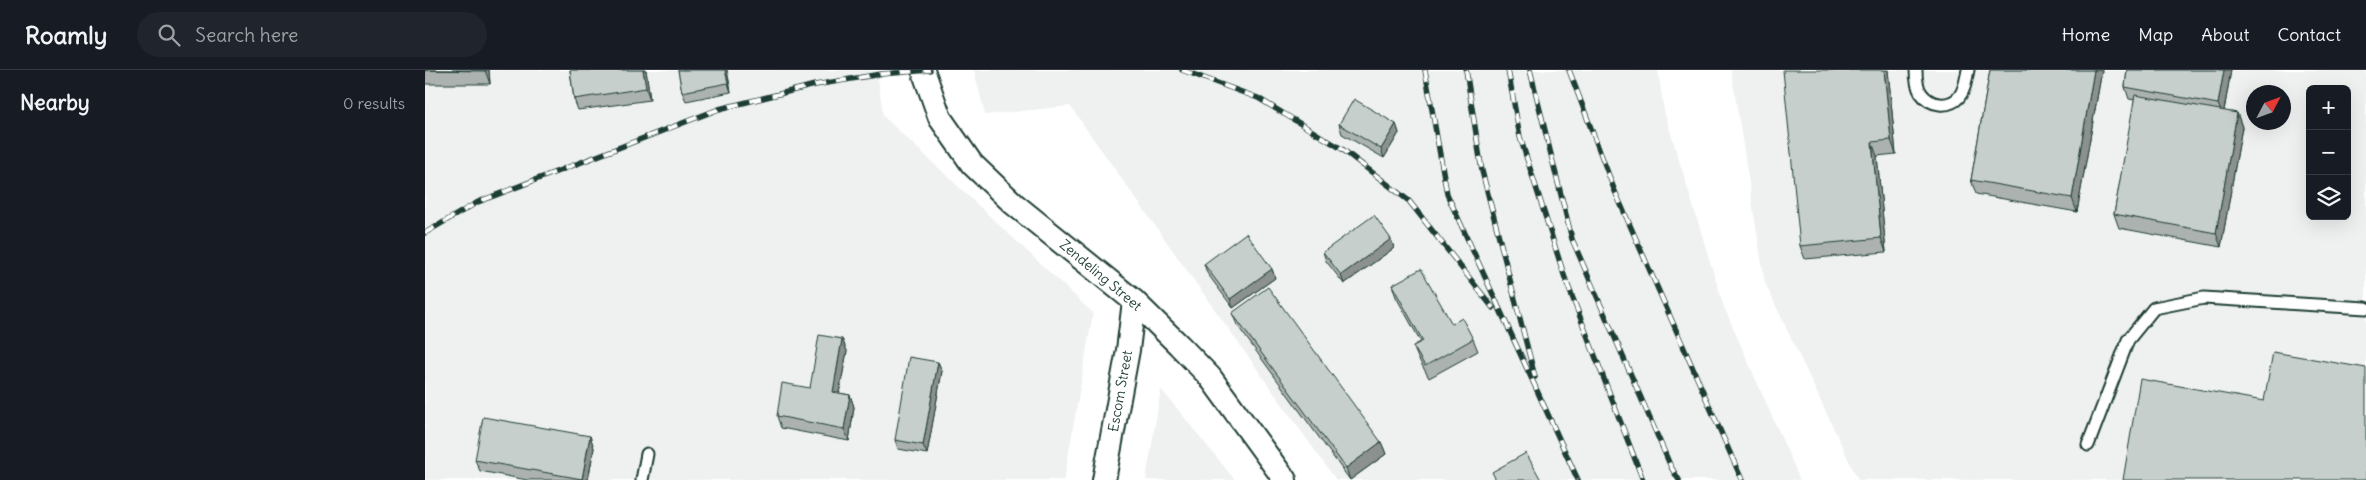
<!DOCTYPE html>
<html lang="en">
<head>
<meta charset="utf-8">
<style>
	:root { --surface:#171b24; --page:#20242c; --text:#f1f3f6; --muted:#9ea1a6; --line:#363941 }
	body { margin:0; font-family:Delius,sans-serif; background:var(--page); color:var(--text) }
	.controls { position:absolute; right:15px; top:15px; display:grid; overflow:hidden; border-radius:8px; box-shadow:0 5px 20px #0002 }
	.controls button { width:45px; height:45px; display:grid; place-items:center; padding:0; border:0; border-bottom:1px solid var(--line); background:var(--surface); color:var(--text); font:25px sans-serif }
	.compass { position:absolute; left:1821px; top:15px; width:45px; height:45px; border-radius:50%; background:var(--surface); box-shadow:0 5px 20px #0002; rotate:49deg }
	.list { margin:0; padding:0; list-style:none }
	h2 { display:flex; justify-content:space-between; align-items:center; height:65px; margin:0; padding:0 20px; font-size:21px }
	h2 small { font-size:16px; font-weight:400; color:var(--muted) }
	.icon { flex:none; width:28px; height:28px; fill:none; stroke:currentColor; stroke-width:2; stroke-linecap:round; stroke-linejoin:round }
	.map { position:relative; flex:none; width:1941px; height:410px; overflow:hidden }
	header { display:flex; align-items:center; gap:30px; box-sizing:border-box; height:70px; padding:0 25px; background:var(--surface); border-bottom:1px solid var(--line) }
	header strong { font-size:24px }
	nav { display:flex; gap:28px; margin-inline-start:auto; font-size:18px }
	.search { width:350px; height:45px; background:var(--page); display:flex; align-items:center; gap:12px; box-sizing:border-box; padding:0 18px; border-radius:28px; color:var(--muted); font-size:19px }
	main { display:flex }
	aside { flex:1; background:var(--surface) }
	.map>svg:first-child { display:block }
	.built { fill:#eef1f0; fill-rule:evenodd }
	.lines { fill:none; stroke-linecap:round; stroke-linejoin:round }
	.lane-casing { stroke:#1f3d34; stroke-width:15 }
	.street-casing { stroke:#1f3d34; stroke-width:26 }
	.lane { stroke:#fff; stroke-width:11 }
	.street { stroke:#fff; stroke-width:22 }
	.rail-casing { stroke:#1f3d34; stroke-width:5.5 }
	.rail { stroke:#fff; stroke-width:4; stroke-dasharray:11; stroke-linecap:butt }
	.wall { fill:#abb2af; stroke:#1f3d34 }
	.shaded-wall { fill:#8b918f; stroke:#1f3d34 }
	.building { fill:#c7cfcc; stroke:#1f3d34 }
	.labels { text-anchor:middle; stroke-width:4.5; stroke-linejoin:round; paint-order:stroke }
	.street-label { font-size:14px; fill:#1f3d34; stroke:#fff }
</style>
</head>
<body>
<header>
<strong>Roamly</strong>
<div class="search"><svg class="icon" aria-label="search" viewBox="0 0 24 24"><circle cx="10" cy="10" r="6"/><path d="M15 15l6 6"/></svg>Search here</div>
<nav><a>Home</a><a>Map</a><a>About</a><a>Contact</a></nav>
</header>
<main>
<aside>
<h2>Nearby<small>0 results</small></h2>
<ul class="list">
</ul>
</aside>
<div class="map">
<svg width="1941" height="410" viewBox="0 0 1941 410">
	<rect width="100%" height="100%" fill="#fff"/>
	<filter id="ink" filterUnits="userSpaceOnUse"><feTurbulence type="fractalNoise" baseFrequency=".02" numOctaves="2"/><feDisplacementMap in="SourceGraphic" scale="10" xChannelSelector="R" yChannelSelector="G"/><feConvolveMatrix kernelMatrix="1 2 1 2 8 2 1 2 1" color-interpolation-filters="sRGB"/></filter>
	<g filter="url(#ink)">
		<path class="built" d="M0 0H452L458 46 668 243 639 410H0Z
			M549 0H1233L1239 41 1299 237 1375 410H911L645 36 560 45Z
			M1306 0H1941V410H1433L1340 213ZM1885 19H1922V146H1885ZM1828 22H1858V52H1828Z
			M736 319 810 410H721Z"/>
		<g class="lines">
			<defs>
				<path id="lane" d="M1491 0C1491 7 1492 17 1496 23 1505 36 1524 38 1534 27 1540 20 1541 9 1543 0
					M1663 375 1703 270 1729 238 1779 228 1941 238
					M217 410 222 384"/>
				<path id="street" d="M498 0 515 48 547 94 589 134 709 231 754 275 785 307 860 410
					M679 410 703 280 709 231"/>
			</defs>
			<use href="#lane" class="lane-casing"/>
			<use href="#street" class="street-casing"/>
			<use href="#lane" class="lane"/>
			<use href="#street" class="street"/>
			<defs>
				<path id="rail" d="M757 0 833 28 917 79 984 131 1068 238
					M1000 0 1022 124 1153 410
					M1041 0 1057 101 1110 307
					M1083 0 1095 67 1140 208 1218 410
					M1105 0 1147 169 1246 397 1254 410
					M1144 0 1189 119 1317 410
					M0 163 53 132 294 39 390 15 456 4 505 0"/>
			</defs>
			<use href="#rail" class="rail-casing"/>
			<use href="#rail" class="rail"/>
		</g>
		<path class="wall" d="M0 0H64L65 14H0Z
			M145 0H221L225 30 153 40 149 29Z
			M253 0H302L306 22 261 31 257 22Z
			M1463 0 1471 84 1452 86 1461 182 1380 189 1375 176Z
			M1565 0H1677L1652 142 1551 124 1546 110Z
			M1702 0H1806L1799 41 1812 43 1817 57 1796 177 1694 158 1689 144 1710 30 1704 29 1700 17Z
			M914 54H971L974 63 959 88 917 64Z
			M966 169 969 178 919 214 901 191 898 182Z
			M779 194 847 199 850 208 808 238 782 203Z
			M967 215 1048 269 1053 281 1004 308 993 288 988 276 996 272 971 227Z
			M807 243 956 372 961 384 925 410 812 255Z
			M417 269 422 281 414 323 425 325 429 337 424 371 356 358 352 346 385 318Z
			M513 292 517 301 502 384 473 379 470 370Z
			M165 366 169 378 163 410H102L55 401 50 390Z"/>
		<path class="shaded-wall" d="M60 0H64L65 14Z
			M218 0H221L225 30 221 18Z
			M300 0H302L306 22 303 13Z
			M1459 0H1463L1471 84 1466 70Z
			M1669 0H1677L1652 142 1647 128Z
			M1799 0H1806L1798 46 1793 34Z
			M1812 43 1817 57 1796 177 1791 163Z
			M971 54 974 63 959 88 956 79Z
			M1447 72 1452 86 1461 182 1456 168Z
			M966 169 969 178 919 214 916 205Z
			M847 199 850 208 808 238 805 229Z
			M417 269 422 281 412 334 408 322Z
			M513 292 517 301 502 384 498 375Z
			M425 325 429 337 424 371 419 359Z
			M165 366 169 378 163 410H157Z
			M956 372 961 384 925 410 921 398Z"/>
		<path class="building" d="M0 0H60V1Z
			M145 0H218L221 18 149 29Z
			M253 0H300L303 13 257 22Z
			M1358 0H1459L1466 70 1447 72 1456 168 1375 176Z
			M1565 0H1669L1647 128 1546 110Z
			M1702 0H1799L1793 34 1700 17Z
			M1710 25 1812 43 1791 163 1689 144Z
			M929 29 971 54 956 79 914 54Z
			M949 145 966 169 916 205 898 182Z
			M821 163 847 199 805 229 779 194Z
			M996 199 1027 254 1037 248 1048 269 1000 296 988 276 998 271 967 215Z
			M843 217 956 372 921 398 807 243Z
			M394 265 417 269 408 322 425 325 419 359 352 346 357 313 385 318Z
			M1848 282 1941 298V410H1698L1715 309 1839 331Z
			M484 287 513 292 498 375 470 370Z
			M58 347 165 366 157 409 50 390Z
			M1101 383 1116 410H1071L1067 402Z"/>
	</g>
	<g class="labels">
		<g class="street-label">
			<text transform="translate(676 205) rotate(40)" y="5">Zendeling Street</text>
			<text transform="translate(695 321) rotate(-80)" y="5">Escom Street</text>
		</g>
	</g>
</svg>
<div class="controls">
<button>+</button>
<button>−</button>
<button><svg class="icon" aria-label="layers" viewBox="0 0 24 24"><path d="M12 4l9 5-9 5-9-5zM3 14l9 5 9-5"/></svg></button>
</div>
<svg class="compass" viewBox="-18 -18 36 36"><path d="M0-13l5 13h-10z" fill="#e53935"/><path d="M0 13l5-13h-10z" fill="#9ea1a6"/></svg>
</div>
</main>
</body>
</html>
